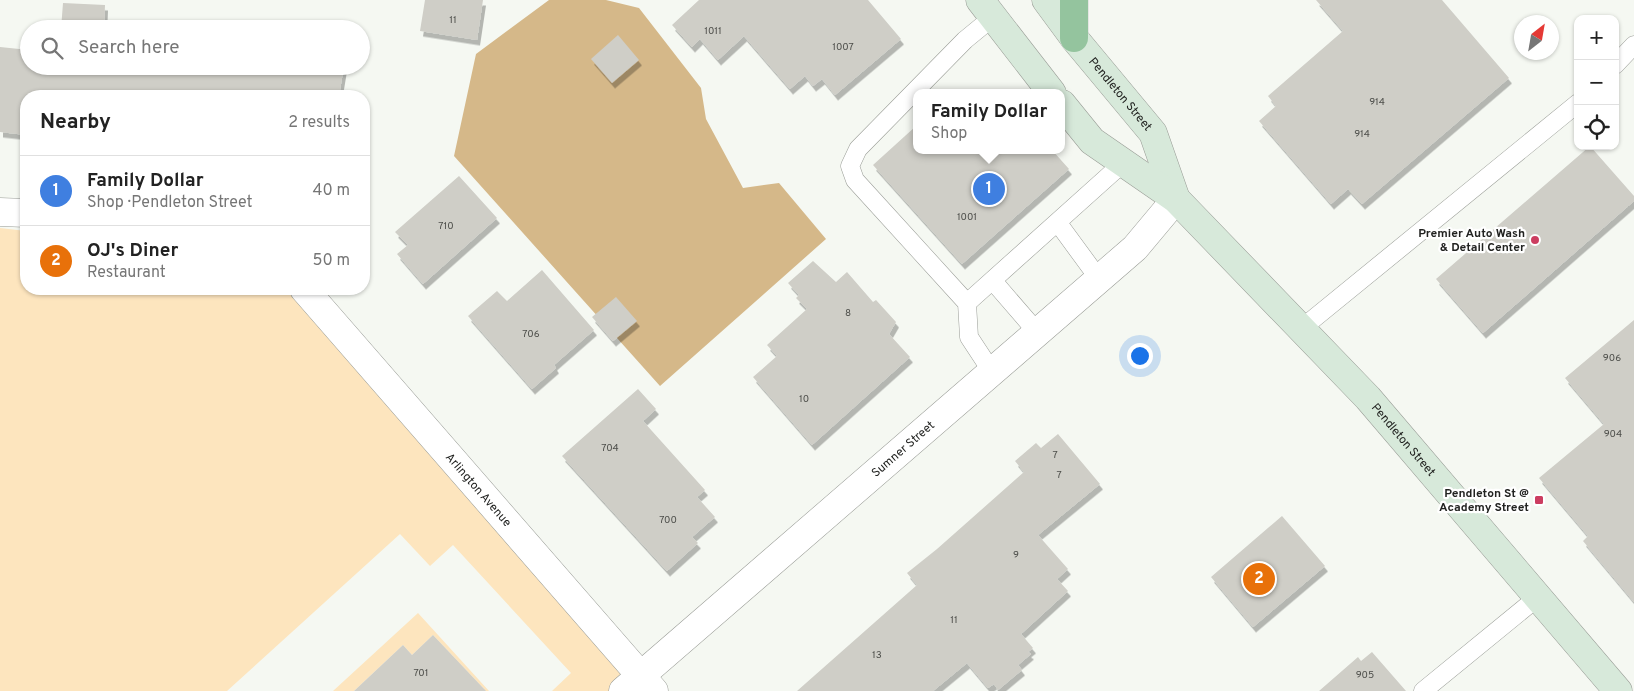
<!DOCTYPE html>
<html lang="en">
<head>
<meta charset="utf-8">
<style>
	:root { --surface:#fff; --page:#f2f2f2; --text:#222; --muted:#767676; --line:#e0e0e0; --accent:#2563eb }
	body { margin:0; font-family:Overpass,sans-serif; background:var(--page); color:var(--text) }
	.controls { position:absolute; right:15px; top:15px; display:grid; overflow:hidden; border-radius:10px; box-shadow:0 1px 4px #0004 }
	.controls button { width:45px; height:45px; display:grid; place-items:center; padding:0; border:0; border-bottom:1px solid var(--line); background:var(--surface); color:var(--text); font:25px sans-serif }
	.compass { position:absolute; left:1514px; top:15px; width:45px; height:45px; border-radius:50%; background:var(--surface); box-shadow:0 1px 4px #0004; rotate:31deg }
	.you { position:absolute; left:1139px; top:355px; width:18px; height:18px; margin:-12px; border:4px solid #fff; border-radius:50%; background:#1a73e8; box-shadow:0 0 0 8px #1a73e833 }
	.badge { display:grid; place-items:center; width:32px; height:32px; border-radius:50%; background:var(--accent); color:#fff; font-size:16px; font-weight:700 }
	.pin { position:absolute; translate:-50% -50%; border:2px solid #fff; box-shadow:0 1px 5px #0006 }
	.popup { position:absolute; left:913px; top:89px; width:152px; height:65px; box-sizing:border-box; display:grid; place-content:center; border-radius:10px; background:var(--surface); filter:drop-shadow(0 1px 4px #0005); font-size:16px; white-space:nowrap; color:var(--muted) }
	.popup b { font-size:19px; color:var(--text) }
	.popup::after { content:''; position:absolute; left:50%; top:100%; margin-left:-10px; border:10px solid transparent; border-top-color:var(--surface) }
	.list { margin:0; padding:0; list-style:none }
	h2 { display:flex; justify-content:space-between; align-items:center; height:65px; margin:0; padding:0 20px; font-size:21px }
	h2 small { font-size:16px; font-weight:400; color:var(--muted) }
	.list li { display:grid; grid-template-columns:32px 1fr auto; gap:15px; align-items:center; box-sizing:border-box; height:70px; padding:0 20px; border-top:1px solid var(--line) }
	.list b { display:block; font-size:19px; white-space:nowrap }
	.list p { margin:0; font-size:16px; white-space:nowrap; color:var(--muted) }
	.list em { font-size:16px; font-style:normal; color:var(--muted) }
	.icon { flex:none; width:28px; height:28px; fill:none; stroke:currentColor; stroke-width:2; stroke-linecap:round; stroke-linejoin:round }
	.map { position:relative; flex:none; width:1634px; height:691px; overflow:hidden }
	.search { position:absolute; background:var(--surface); box-shadow:0 1px 4px #0004; left:20px; top:20px; width:350px; height:55px; display:flex; align-items:center; gap:12px; box-sizing:border-box; padding:0 18px; border-radius:28px; color:var(--muted); font-size:19px }
	.panel { position:absolute; background:var(--surface); box-shadow:0 1px 4px #0004; left:20px; top:90px; width:350px; height:205px; border-radius:20px }
	.map>svg:first-child { display:block }
	.green { fill:#fde5be }
	.forest { fill:#d5b889 }
	.building { fill:#cfcec7; filter:url(#shadow) }
	.lines { fill:none; stroke-linecap:round; stroke-linejoin:round }
	.service-casing { stroke:#999c96; stroke-width:19 }
	.minor-casing { stroke:#999c96; stroke-width:29 }
	.secondary-casing { stroke:#999c96; stroke-width:29 }
	.trunk-casing { stroke:#d3d3d3; stroke-width:29 }
	.service { stroke:#fff; stroke-width:18 }
	.minor { stroke:#fff; stroke-width:28 }
	.secondary { stroke:#d7e9da; stroke-width:28 }
	.trunk { stroke:#94c49e; stroke-width:28 }
	.poi-dot { fill:#cc3d60; stroke:#fff; stroke-width:2 }
	.labels { text-anchor:middle; stroke-width:4.5; stroke-linejoin:round; paint-order:stroke }
	.number-label { font-size:10px; fill:#4d4e4a }
	.street-label { font-size:12px; fill:#222321; stroke:#fff }
	.poi-label { font-size:12px; font-weight:bold; fill:#222321; stroke:#fff; text-anchor:end }
</style>
</head>
<body>
<div class="map">
<svg width="1634" height="691" viewBox="0 0 1634 691">
	<defs>
		<filter id="shadow"><feDropShadow dx="3" dy="5.5" stdDeviation="0" flood-color="#0004"/></filter>
	</defs>
	<rect width="100%" height="100%" fill="#f5f8f2"/>
	<path class="green" d="M0 228 26 231V289H304L643 691H552L571 673 453 545 430 566 400 534 227 691H0Z
		M418 613 489 691H483L484 689 433 635 412 655 403 645 354 691H333Z"/>
	<path class="forest" d="M549 0H606L639 8 701 88 706 119 743 188 779 183 826 239 660 386 454 156 476 54Z"/>
	<path class="building" d="M425 0H483L477 40 420 31Z
		M699 0H868L901 39 835 95 822 79 813 86 805 76 790 89 744 36 718 60 700 39 692 47 672 25Z
		M1316 0H1442L1509 78 1362 204 1348 189 1331 204 1259 121 1276 106 1268 96 1343 31Z
		M63 3 105 5 104 29H61Z
		M253 21 281 24V29H252Z
		M618 35 639 60 612 83 591 59Z
		M0 47 29 50V66H344L339 96H26V135L0 132Z
		M916 126V150H1052L1069 169 962 264 873 165Z
		M1590 146 1634 196V201L1483 333 1436 279Z
		M459 176 497 218 423 284 397 254 408 245 395 232Z
		M813 261 836 282 847 272 873 302 876 300 896 322 889 334 910 357 812 445 753 377 777 356 767 345 807 309 796 298 799 295 788 283Z
		M542 270 594 330 554 365 556 368 532 389 468 316 497 291 507 301Z
		M616 297 637 321 613 341 592 317Z
		M1634 320V602L1583 541 1588 536 1539 478 1604 424 1565 378Z
		M638 389 656 409 643 421 705 490 697 497 715 517 692 537 698 543 667 571 562 456Z
		M1058 434 1100 484 1038 535 1068 569 1057 579 1068 591 1021 634 1033 648 1028 652 1031 654 1018 665 1022 670 998 690 994 684 988 688 967 663 933 691H797L917 585 907 573 937 549 1024 472 1015 461 1036 443 1041 448Z
		M1282 516 1325 566 1253 627 1211 577Z
		M433 635 486 691H354L403 645 412 655Z
		M1372 652 1406 691H1319L1358 657 1361 661Z"/>
	<g class="lines">
		<defs>
			<path id="service" d="M1615 65 1634 45
				M1058 223 1099 279
				M993 281 1037 332
				M967 303 1123 163
				M1301 329 1578 103
				M992 372 969 337 967 303 855 180 850 166 858 149 965 40 993 17
				M1423 691 1538 597"/>
			<g id="minor">
				<path d="M0 212 26 213"/>
				<path id="s1" d="M304 289 654 691"/>
				<path id="s2" d="M623 691 1135 248 1176 199"/>
			</g>
			<g id="secondary">
				<path d="M980 0 1052 93"/>
				<path id="s3" d="M1046 0 1074 38 1153 133 1176 199"/>
				<path id="s4" d="M1062 104 1092 141 1176 199 1368 398 1618 691"/>
			</g>
			<path id="trunk" d="M1074 0V38"/>
		</defs>
		<use href="#service" class="service-casing"/>
		<use href="#minor" class="minor-casing"/>
		<use href="#secondary" class="secondary-casing"/>
		<use href="#trunk" class="trunk-casing"/>
		<use href="#service" class="service"/>
		<use href="#minor" class="minor"/>
		<use href="#secondary" class="secondary"/>
		<use href="#trunk" class="trunk"/>
	</g>
	<g class="poi-dot">
		<circle cx="1535" cy="240" r="5"/>
		<rect x="1534" y="495" width="10" height="10" rx="2.5"/>
	</g>
	<g class="labels">
		<g class="number-label">
			<text x="453" y="23">11</text>
			<text x="713" y="34">1011</text>
			<text x="843" y="50">1007</text>
			<text x="1377" y="105">914</text>
			<text x="1362" y="137">914</text>
			<text x="967" y="220">1001</text>
			<text x="446" y="229">710</text>
			<text x="848" y="316">8</text>
			<text x="531" y="337">706</text>
			<text x="1612" y="361">906</text>
			<text x="804" y="402">10</text>
			<text x="1613" y="437">904</text>
			<text x="610" y="451">704</text>
			<text x="1055" y="458">7</text>
			<text x="1059" y="478">7</text>
			<text x="668" y="523">700</text>
			<text x="1016" y="558">9</text>
			<text x="954" y="623">11</text>
			<text x="877" y="658">13</text>
			<text x="421" y="676">701</text>
			<text x="1365" y="678">905</text>
		</g>
		<g class="street-label">
			<text dy="4" stroke="none"><textPath href="#s3" startOffset="120">Pendleton Street</textPath></text>
			<text dy="4" stroke="none"><textPath href="#s4" startOffset="481">Pendleton Street</textPath></text>
			<text dy="4" stroke="none"><textPath href="#s2" startOffset="370">Sumner Street</textPath></text>
			<text dy="4" stroke="none"><textPath href="#s1" startOffset="266">Arlington Avenue</textPath></text>
		</g>
		<g class="poi-label">
			<text x="1525" y="237">Premier Auto Wash<tspan x="1525" dy="14">&amp; Detail Center</tspan></text>
			<text x="1529" y="497">Pendleton St @<tspan x="1529" dy="14">Academy Street</tspan></text>
		</g>
	</g>
</svg>
<div class="controls">
<button>+</button>
<button>−</button>
<button><svg class="icon" aria-label="locate" viewBox="0 0 24 24"><circle cx="12" cy="12" r="6"/><path d="M12 2v4M12 18v4M2 12h4M18 12h4"/></svg></button>
</div>
<svg class="compass" viewBox="-18 -18 36 36"><path d="M0-13l5 13h-10z" fill="#e53935"/><path d="M0 13l5-13h-10z" fill="#767676"/></svg>
<div class="you"></div>
<div class="pin badge" style="left:989px;top:189px;background:#3f7fe0">1</div>
<div class="popup"><b>Family Dollar</b>Shop</div>
<div class="pin badge" style="left:1259px;top:579px;background:#e8710a">2</div>
<div class="search"><svg class="icon" aria-label="search" viewBox="0 0 24 24"><circle cx="10" cy="10" r="6"/><path d="M15 15l6 6"/></svg>Search here</div>
<section class="panel">
<h2>Nearby<small>2 results</small></h2>
<ul class="list">
<li><span class="badge" style="background:#3f7fe0">1</span><div><b>Family Dollar</b><p>Shop · Pendleton Street</p></div><em>40 m</em></li>
<li><span class="badge" style="background:#e8710a">2</span><div><b>OJ's Diner</b><p>Restaurant</p></div><em>50 m</em></li>
</ul>
</section>
</div>
</body>
</html>
